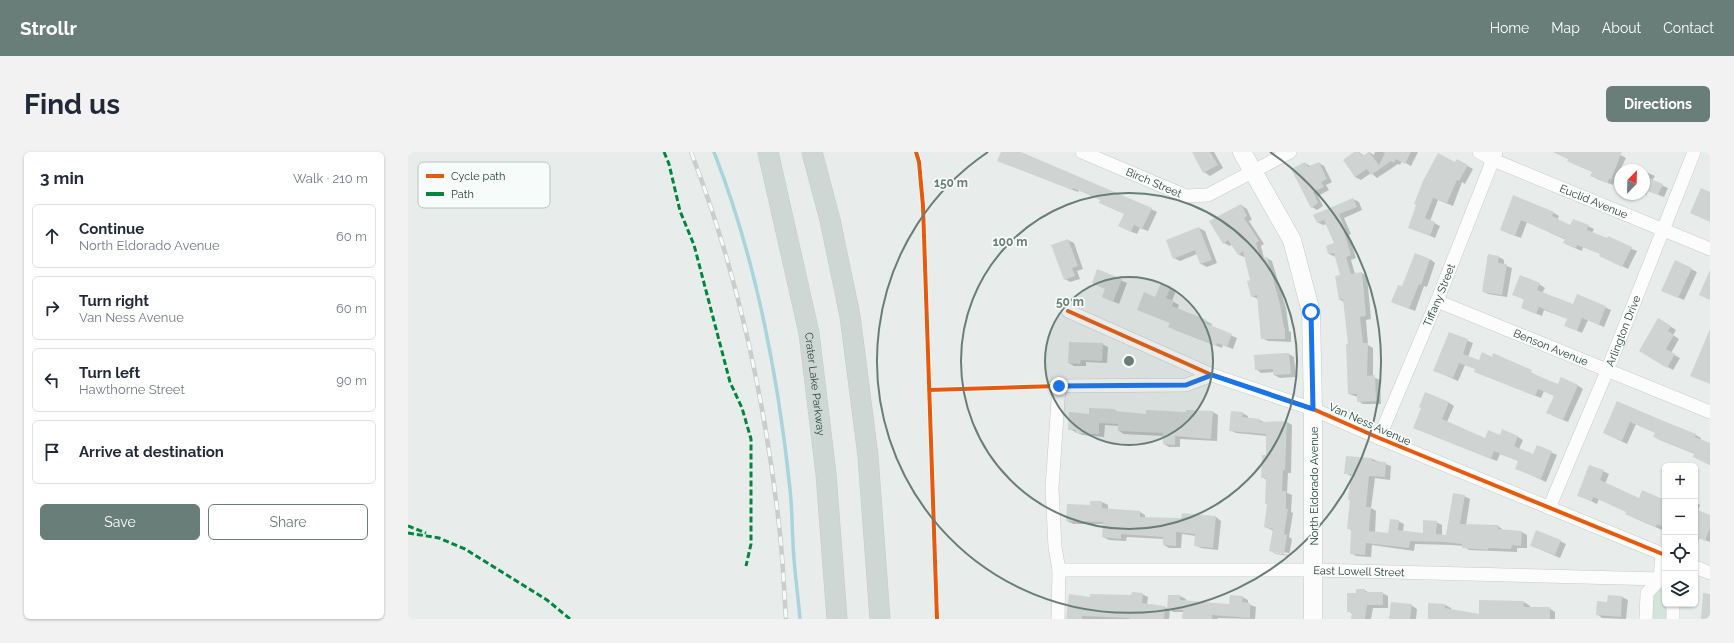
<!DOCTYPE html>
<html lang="en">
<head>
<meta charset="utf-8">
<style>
	:root { --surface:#fff; --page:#f2f2f3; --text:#1f2937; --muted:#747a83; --line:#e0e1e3; --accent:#697e78 }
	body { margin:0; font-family:Raleway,sans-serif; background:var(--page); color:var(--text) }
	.controls { position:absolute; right:12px; bottom:12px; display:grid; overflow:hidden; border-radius:6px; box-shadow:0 1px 3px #0004 }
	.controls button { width:36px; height:36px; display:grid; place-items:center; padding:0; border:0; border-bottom:1px solid var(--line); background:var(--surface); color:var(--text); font:20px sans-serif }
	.compass { position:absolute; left:1206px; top:12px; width:36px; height:36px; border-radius:50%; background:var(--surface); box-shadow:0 1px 3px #0004; rotate:23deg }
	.stop { position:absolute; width:12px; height:12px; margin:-9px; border:3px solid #1a73e8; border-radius:50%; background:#fff }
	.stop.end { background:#1a73e8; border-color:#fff; box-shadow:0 1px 4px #0008 }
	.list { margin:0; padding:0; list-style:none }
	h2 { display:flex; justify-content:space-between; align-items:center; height:52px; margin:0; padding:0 16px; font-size:17px }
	h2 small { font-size:13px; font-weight:400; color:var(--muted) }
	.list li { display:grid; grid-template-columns:26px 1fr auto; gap:12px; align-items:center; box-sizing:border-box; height:64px; margin:0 8px 8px; padding:0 8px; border:1px solid var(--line); border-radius:6px }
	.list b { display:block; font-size:15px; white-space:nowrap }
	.list p { margin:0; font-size:13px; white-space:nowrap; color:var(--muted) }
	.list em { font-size:13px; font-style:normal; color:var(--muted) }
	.actions { display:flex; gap:8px; padding:12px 16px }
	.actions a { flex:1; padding:9px 0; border:1px solid var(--accent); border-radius:6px; text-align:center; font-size:14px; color:var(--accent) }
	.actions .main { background:var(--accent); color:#fff }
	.icon { flex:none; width:22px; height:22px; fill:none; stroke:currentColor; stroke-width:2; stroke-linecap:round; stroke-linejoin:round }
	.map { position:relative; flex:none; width:1302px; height:467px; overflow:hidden; border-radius:6px }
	header { display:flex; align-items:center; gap:24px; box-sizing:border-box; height:56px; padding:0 20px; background:var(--accent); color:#fff }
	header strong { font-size:19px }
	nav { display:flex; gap:22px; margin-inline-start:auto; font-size:14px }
	.intro { display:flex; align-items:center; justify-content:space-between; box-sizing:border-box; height:96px; padding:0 24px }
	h1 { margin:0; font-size:28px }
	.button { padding:10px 18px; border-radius:6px; background:var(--accent); color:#fff; font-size:14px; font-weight:700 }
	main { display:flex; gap:24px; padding:0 24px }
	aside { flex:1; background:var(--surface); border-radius:6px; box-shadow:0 1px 3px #0004 }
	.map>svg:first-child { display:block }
	.green { fill:#d1e6d8 }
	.shadow { fill:#0003; fill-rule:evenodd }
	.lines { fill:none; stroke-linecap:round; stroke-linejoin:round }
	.stream { stroke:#a9d4db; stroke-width:3.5 }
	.building { fill:#cfd4d2 }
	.street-casing { stroke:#c5cac8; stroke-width:14 }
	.secondary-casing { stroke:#c3cbc8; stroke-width:19 }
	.primary-casing { stroke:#c3ccc9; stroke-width:21 }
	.street { stroke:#fcfcfc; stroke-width:13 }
	.secondary { stroke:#fcfcfc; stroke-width:18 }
	.primary { stroke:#cfd7d5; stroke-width:20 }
	.rail-casing { stroke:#c9cdcc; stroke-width:4.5 }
	.rail { stroke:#f7fbf9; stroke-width:3; stroke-dasharray:9; stroke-linecap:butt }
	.quiet { stroke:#00873e; stroke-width:3; stroke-dasharray:6 3; stroke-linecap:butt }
	.cycleway-casing { stroke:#f7fbf9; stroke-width:6 }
	.cycleway { stroke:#e8590c; stroke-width:4 }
	.route { stroke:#1a73e8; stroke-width:5 }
	.ring { fill:none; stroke:#697e78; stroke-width:2 }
	.labels { text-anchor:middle; stroke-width:3.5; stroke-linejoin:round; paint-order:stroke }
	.street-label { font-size:11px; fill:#24423a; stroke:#f7fbf9 }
	.key { fill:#f7fbf9; stroke:#b8c4c0; stroke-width:1 }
	.key-label { font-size:11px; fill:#24423a }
	.centre { fill:#697e78; stroke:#f7fbf9; stroke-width:2 }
	.ring-label { font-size:12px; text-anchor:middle; font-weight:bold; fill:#697e78; stroke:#f7fbf9; stroke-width:3.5; stroke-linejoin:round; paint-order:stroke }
</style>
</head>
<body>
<header>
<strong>Strollr</strong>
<nav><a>Home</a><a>Map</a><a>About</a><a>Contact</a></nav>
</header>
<div class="intro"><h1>Find us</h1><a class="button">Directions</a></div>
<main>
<aside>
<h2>3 min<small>Walk · 210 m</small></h2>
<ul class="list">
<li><svg class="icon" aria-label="ahead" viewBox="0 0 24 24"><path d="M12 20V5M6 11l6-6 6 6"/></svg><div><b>Continue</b><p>North Eldorado Avenue</p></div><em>60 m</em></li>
<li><svg class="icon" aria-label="right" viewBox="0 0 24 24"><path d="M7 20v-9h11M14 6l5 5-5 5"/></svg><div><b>Turn right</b><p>Van Ness Avenue</p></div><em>60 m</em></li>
<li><svg class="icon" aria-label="left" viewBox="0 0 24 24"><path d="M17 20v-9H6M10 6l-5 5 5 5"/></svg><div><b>Turn left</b><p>Hawthorne Street</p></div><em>90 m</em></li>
<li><svg class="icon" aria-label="arrive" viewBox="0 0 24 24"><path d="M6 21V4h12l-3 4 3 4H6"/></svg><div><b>Arrive at destination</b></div></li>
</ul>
<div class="actions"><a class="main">Save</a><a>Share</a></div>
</aside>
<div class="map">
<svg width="1302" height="467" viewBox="0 0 1302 467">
	<rect width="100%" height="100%" fill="#e8edeb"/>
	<path class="green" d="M1248 435 1257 437V452H1261V467H1242L1243 440Z"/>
	<path class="shadow" d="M594 0H609L743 57 749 60 740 79 732 76 729 82 717 77V62L693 48 671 38 670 40 596 11Z
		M786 0H806L815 16 802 24 796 20Z
		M948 0H951L956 4 961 0 966 3 967 0H1010L1003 14 994 9 992 13 990 12 969 26 963 21 953 28 947 25 936 8Z
		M1145 0H1207L1218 6 1205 33 1189 27 1185 20 1166 12 1160 9 1161 7Z
		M1049 8 1065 17 1057 32 1054 30 1045 54 1030 48 1022 69 1032 74 1027 86 1001 75Z
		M897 11 902 14 911 11 916 14 924 30 918 33 921 38 910 44 915 54 909 58 904 55Z
		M1227 15 1234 18H1225Z
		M1236 19 1247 24 1244 29 1260 36 1256 45 1240 39 1238 43 1236 42Z
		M1106 44 1146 61 1151 64 1149 68 1163 74H1180L1186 77 1184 81 1229 99 1220 117 1198 106 1193 102 1175 95 1174 99 1162 94 1156 91 1158 88 1119 70 1113 86 1099 81Z
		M945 47 951 50 954 58 936 66 943 82 941 83 948 106 943 108 947 122 954 121 959 124 963 167 958 168 960 193 965 196V225L972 228 973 252H955L950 249V245L941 242V193L936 150 931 147 933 124 928 105 921 102 927 92 919 72 915 73 909 70Z
		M833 53 839 57 844 68 841 69 856 92 853 94 856 106H859L864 109 878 156 881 179 883 180V190L860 189 854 186 850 147 844 144V129L838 104 836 105 830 102 824 92 822 94 816 91Z
		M791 76 797 79 809 111 799 115 793 112 789 102 772 109 766 106Z
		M660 88 666 91 675 117 669 119 672 127 662 130 657 127Z
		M1080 103 1091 105 1096 108V113L1104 116 1099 145 1080 142 1075 139Z
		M1022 107 1027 111 1019 135 1016 134 1007 159 984 150 995 135Z
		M1283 117 1289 120 1276 148 1260 141Z
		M690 119 719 131 711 152 695 145 698 137 685 131Z
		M1131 132 1137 136 1134 141 1165 154 1170 143 1203 158 1196 175 1180 168 1174 181 1163 176 1160 167 1136 158 1134 164 1119 158 1117 148 1111 145Z
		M762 136 768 139 764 149 771 153 769 157 798 169 804 172 803 175 829 186 825 197 815 193 814 196 767 178 763 171 735 160 748 146Z
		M1251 167 1268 178 1265 183 1271 187 1263 201 1272 206 1265 218 1232 199Z
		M1042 181 1065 191 1060 205 1071 209 1085 206 1086 203 1151 234 1169 233 1175 237 1160 270 1145 264 1147 244 1136 239 1133 246 1073 222 1068 217 1057 213 1050 229 1032 221Z
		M694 192 700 195 699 211 678 210V214H666L661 211Z
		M881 202 886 205 888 225 872 226 866 223V220L853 221 848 217Z
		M1040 250 1046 254 1039 270 1078 287 1093 285H1110L1115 288 1111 297 1126 303 1130 294 1149 303 1138 330 1108 316 1111 309 1092 302 1089 309 1006 276Z
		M1210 250 1288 283 1293 286 1292 288 1302 292V313L1286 305 1287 302 1252 288 1247 285 1248 281 1228 272 1219 292 1196 281Z
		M707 258 710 260 739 263 805 260 810 263 809 289 772 287V295H761L756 292V284L716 282 711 279V274L697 273 696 285 674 283 661 277 682 263Z
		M834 261 840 264V267L851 268 856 270H879L884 273 883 321H880L879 341 884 343 883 360 885 361 881 385 884 387 881 404 868 402 862 398 866 379 857 375 860 352 859 328 854 325 859 304V284L828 281 822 278ZM867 399 881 401V403L867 401Z
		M964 307 983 314 982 328 967 326 963 356 968 359 967 381 981 382 990 369 996 372 995 379 1016 382 1028 370 1034 373V384H1039L1056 344 1062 347 1058 373 1090 374 1095 378 1114 380 1119 383V396H1109V400L1061 398 1055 394 1044 393 1007 392 1006 399 964 393 963 405 948 404 943 401 944 379 940 376 943 349 941 348 944 325 938 321Z
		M1195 319 1201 322 1197 332 1231 347 1253 348 1257 340V378H1254L1224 365 1219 360 1191 347 1189 352 1170 343Z
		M683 350H694L700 353V358L732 360 737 363V366L774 367 808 365 813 369 810 398 793 396 787 393 788 384 774 382 773 396H761L756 393V387L719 385 718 389 701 388 695 385 696 372H665L659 369 683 354Z
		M1287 350 1292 353 1290 359 1302 364V390L1291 386 1290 391 1287 390Z
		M1152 389 1158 392 1152 406 1129 396Z
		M956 438 962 441H974L980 444V456H965L963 467H944L945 462 940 459 949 442Z
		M734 442 740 445 739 453 757 455 760 457 772 444 778 447 777 450 822 453 834 445 840 448V452L848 455 847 467 810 466V467H776V460H765L762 458 761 467H659L683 446 724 444Z
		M1201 444 1214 445 1220 448 1218 467 1194 466 1189 462 1200 451Z
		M1072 449 1116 450 1122 454V456H1141L1147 460V467H1021V452L1037 453 1043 456V458L1072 463Z
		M1003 453 1009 457 1008 467H982Z"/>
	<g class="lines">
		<path class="stream" d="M306 0C348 107 370 223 382 337 384 355 384 373 385 391 386 417 390 442 392 467"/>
	</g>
	<path class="building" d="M593 0H613L744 56 734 77 726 73 723 80 710 74 716 62 691 51 692 48 665 36 664 38 589 9Z
		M784 0H802L810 13 795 21Z
		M946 0H951L954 4 961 0 971 13 977 1 974 0H1003L997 12 988 7 986 11 983 9 963 23 959 17 947 25 935 8Z
		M1145 0H1214L1203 27H1201L1200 31 1182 24 1184 20 1159 9 1160 7Z
		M1030 1 1047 10 1049 7 1060 13 1051 29 1049 28 1039 51 1025 46 1017 66 1027 70 1022 84 1000 76 1008 53 1006 52 1015 29Z
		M897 10 900 15 911 10 919 27 913 30 916 35 905 40 910 51 903 56 883 17Z
		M1236 24 1255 32 1250 43 1236 37Z
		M1293 36 1302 40V70L1282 61Z
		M1105 43 1146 60 1144 64 1162 73 1165 67 1181 73 1179 78 1199 86 1200 84 1224 95 1214 115 1191 104 1192 102 1169 93 1168 96 1155 91 1157 87 1113 68 1107 84 1092 78Z
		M945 46 949 55 931 62 938 79 936 80 943 103 938 105 943 122 954 120 958 164 952 165 955 191H960L959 224 967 223 968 249 949 250V242H940L938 192H940L935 147 931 148 927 124 932 123 926 101 920 102 918 94 926 91 916 68 909 71 905 63Z
		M833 52 839 64 836 66 851 89 848 91 852 106 859 105 872 152 876 176H877V187H853L849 143 843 145 839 129 842 128 835 99 830 103 820 88 815 92 801 69Z
		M791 75 804 108 792 112 787 98 765 107 758 88Z
		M660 87 670 114 664 116 667 124 656 128 643 93Z
		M1007 101 1022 107 1013 133 1011 132 1001 157 983 150 990 133 994 134Z
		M1080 102 1091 104 1090 111 1099 112 1094 143 1074 140Z
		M1267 108 1284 116 1270 146 1253 139Z
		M689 117 714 127 705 150 694 145 697 137 684 131Z
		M1302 118V148L1291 143Z
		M1112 123 1132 131 1129 138 1165 152 1169 142 1198 154 1191 173 1174 166 1169 179 1156 174 1159 167 1131 155 1128 162 1113 156 1116 147 1104 143Z
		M753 131 763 135 758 146 766 149 764 154 799 168 797 171 824 182 819 195 809 191 808 194 760 175 762 171 729 158 736 140 747 145Z
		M1250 166 1263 174 1260 179 1266 183 1258 197 1267 202 1259 216 1231 199Z
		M1302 177V232L1282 224Z
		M1041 180 1060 187 1055 202 1071 208 1074 200 1084 205 1085 201 1124 218 1123 221 1150 232 1153 225 1170 233 1155 268 1138 261 1146 244 1130 237 1127 244 1066 220 1067 217 1051 211 1045 226 1025 219Z
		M661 190 695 191 694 209 673 208 672 212 660 211Z
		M877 201H881L883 222 865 223V217L847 218 846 203Z
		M1017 240 1041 250 1034 267 1077 286 1080 278 1092 283 1094 277 1110 284 1106 294 1125 302 1129 293 1144 299 1133 327 1107 317 1110 309 1086 299 1083 307 1005 276 1013 256 1011 255Z
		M1209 249 1243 264 1288 282 1287 285 1302 291V313L1285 305 1286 301 1245 285 1247 281 1222 270 1214 289 1195 281Z
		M681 256 707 257V259L738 262V258L778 260V258L805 259 803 287 767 284V293L755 292V281L710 279V272L691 271V282L667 281 668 278H660L661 260 681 262Z
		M823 259 835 260 834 265 852 267 851 270 879 269 877 318H875L874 339H878V357H880L876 382 879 383 876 402 861 399 865 377 856 375 859 352H857L858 326H853L854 303H858V282L821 279Z
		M938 304 964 306V309L978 310 977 325 961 324 958 355H963L961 379 980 381 982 367 991 368 990 378 1015 381V368L1029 369 1028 382 1038 383 1045 341 1057 343 1052 372 1090 373V377L1114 379 1113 394 1104 393 1103 397 1080 396V398L1054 396V392L1037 390 1002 389 1001 396 958 391 957 403 942 402 943 377H939L942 348H940L943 322H936Z
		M1181 313 1196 318 1192 328 1231 346 1234 338 1257 348V376L1249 372 1248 375 1217 362 1218 360 1185 345 1184 349 1169 344Z
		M682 349H694V356L732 359V365L773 366 774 361 808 364 805 396 786 394 787 382 768 380V394L755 393V385L713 382V387L694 385 695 370 658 369 659 352 682 353Z
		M1287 357 1302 363V376L1297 389 1287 384Z
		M1128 378 1153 388 1147 403 1122 394Z
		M948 437H957V440H975V453H959L957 467H943L944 460H939V441H948Z
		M724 440 735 441 734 451 757 454 756 467H721V466L674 464V467H658L661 442 682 445V442L723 443Z
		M1295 441 1302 442V467H1293Z
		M760 443H772V448L821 452 822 443 835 444 834 450 842 451V466L804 463V467H774L775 458 759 457Z
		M1200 443 1214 444 1213 465 1188 463 1189 449 1199 450Z
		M1071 448 1116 449V455H1142V467H1020V451L1037 452V456L1071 462Z
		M983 450 1004 452 1002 467H981Z"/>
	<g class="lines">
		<defs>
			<g id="street">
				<path id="s1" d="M674 0 778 44 800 43 882 0"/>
				<path id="s2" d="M1071 0 1085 8 1302 97"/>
				<path id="s3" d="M1029 149 1302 260"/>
				<path d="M660 159 804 223 905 257 971 286 1257 403"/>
				<path id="s4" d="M971 286 1029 149 1088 0"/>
				<path id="s5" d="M1141 356 1199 219 1286 0"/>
				<path d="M1287 415 1302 421"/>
				<path id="s6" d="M651 418H906L1252 427"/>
				<path d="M650 467 651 418 647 395 644 336 651 234 778 233 804 223"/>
				<path d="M1238 467 1239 441 1252 427 1254 402"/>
				<path d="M1265 467V452"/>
			</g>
			<path id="secondary" d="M834 0 884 88 903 160 905 257V467"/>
			<g id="primary">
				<path id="s7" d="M360 0 401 181 418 322 429 467"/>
				<path d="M404 0 422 68 442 164 460 304 472 467"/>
			</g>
		</defs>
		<use href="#street" class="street-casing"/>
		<use href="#secondary" class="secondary-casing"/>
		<use href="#primary" class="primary-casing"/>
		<use href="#street" class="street"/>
		<use href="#secondary" class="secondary"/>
		<use href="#primary" class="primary"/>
		<defs>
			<path id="rail" d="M283 0C330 122 358 252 372 382 375 410 376 439 378 467"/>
		</defs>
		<use href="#rail" class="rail-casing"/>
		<use href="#rail" class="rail"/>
		<path class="quiet" d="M256 0 261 12 272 59 286 93 322 230 334 256 343 287V392L338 414
			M0 374 18 381
			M0 381 31 386 57 397 139 448 162 467"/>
		<defs>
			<path id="cycleway" d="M508 0 511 10 515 54 529 467
				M660 159 804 223 905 257 971 286 1257 403
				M521 238 651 234"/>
		</defs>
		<use href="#cycleway" class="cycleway-casing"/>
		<use href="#cycleway" class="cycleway"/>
	</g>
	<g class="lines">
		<path class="route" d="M651 234 778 233 804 223 905 257 903 160"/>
	</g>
	<circle cx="721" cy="209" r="84" fill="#697e78" fill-opacity=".12"/>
	<g class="ring">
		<circle cx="721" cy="209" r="84"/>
		<circle cx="721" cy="209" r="168"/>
		<path d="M862 0A252 252 0 1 1 580 0"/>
	</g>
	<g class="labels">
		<g class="street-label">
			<text dy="4" stroke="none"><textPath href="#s1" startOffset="78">Birch Street</textPath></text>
			<text dy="4" stroke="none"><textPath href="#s2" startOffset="125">Euclid Avenue</textPath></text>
			<text dy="4" stroke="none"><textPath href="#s4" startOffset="155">Tiffany Street</textPath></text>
			<text dy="4" stroke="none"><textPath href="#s5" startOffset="192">Arlington Drive</textPath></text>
			<text dy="4" stroke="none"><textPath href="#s3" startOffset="123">Benson Avenue</textPath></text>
			<text dy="4" stroke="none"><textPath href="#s7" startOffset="237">Crater Lake Parkway</textPath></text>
			<text transform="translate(962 272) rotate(24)" y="4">Van Ness Avenue</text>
			<text transform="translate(906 334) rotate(-90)" y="4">North Eldorado Avenue</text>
			<text dy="4" stroke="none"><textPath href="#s6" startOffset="300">East Lowell Street</textPath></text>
		</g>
	</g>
	<rect x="10" y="10" width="132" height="46" rx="6" class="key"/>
	<rect x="18" y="22" width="18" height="4" fill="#e8590c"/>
	<rect x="18" y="40" width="18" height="4" fill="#00873e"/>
	<g class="key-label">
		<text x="43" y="28">Cycle path</text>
		<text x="43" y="46">Path</text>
	</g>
	<circle cx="721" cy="209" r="6" class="centre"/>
	<g class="ring-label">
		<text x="543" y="35">150 m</text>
		<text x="602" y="94">100 m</text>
		<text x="662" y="154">50 m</text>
	</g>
</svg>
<div class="controls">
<button>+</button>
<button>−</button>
<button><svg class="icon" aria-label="locate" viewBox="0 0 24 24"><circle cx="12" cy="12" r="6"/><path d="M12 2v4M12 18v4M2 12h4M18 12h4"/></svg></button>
<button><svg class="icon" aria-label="layers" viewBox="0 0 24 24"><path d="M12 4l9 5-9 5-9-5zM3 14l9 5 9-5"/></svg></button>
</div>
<svg class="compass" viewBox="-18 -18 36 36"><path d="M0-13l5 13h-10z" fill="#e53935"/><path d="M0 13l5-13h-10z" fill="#747a83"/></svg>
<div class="stop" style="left:903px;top:160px"></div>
<div class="stop end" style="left:651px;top:234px"></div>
</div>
</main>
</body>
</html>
